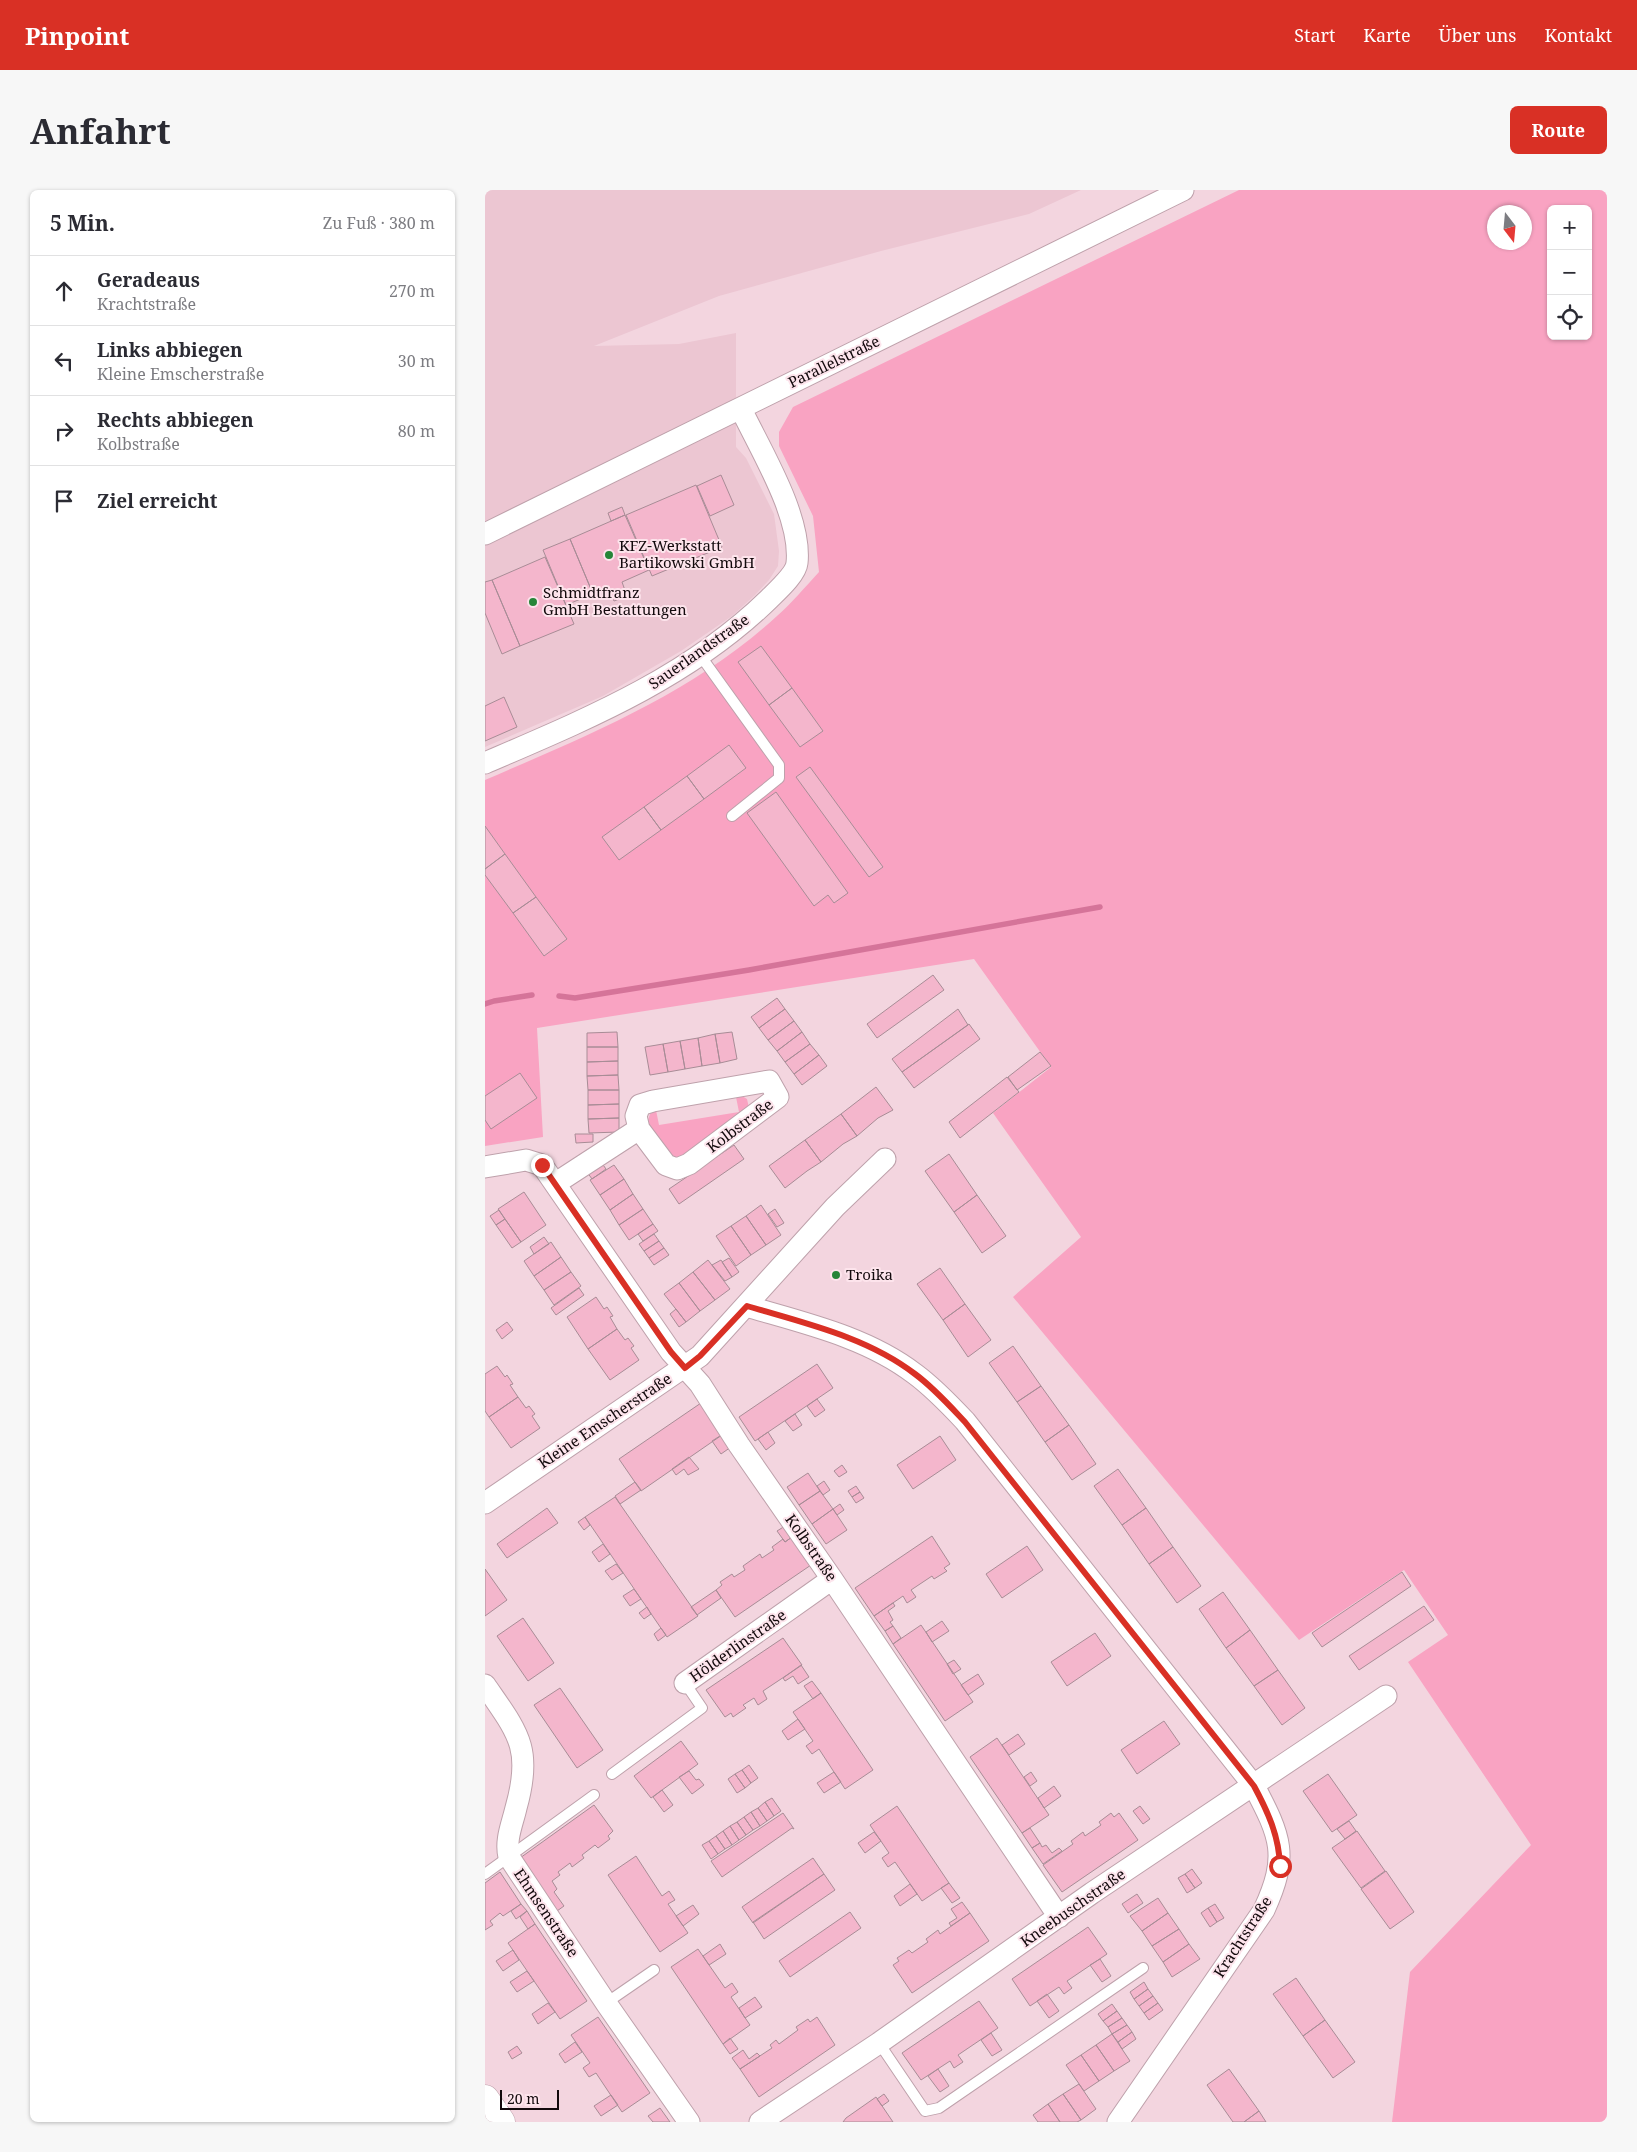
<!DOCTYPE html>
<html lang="de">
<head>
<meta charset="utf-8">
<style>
	:root { --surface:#fff; --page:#f7f7f7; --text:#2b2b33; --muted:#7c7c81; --line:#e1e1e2; --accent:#d93025 }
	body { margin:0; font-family:"Noto Serif",serif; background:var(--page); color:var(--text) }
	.controls { position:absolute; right:15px; top:15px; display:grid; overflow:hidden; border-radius:8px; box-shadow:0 1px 4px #0004 }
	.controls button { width:45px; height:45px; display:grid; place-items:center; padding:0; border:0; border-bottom:1px solid var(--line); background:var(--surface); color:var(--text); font:25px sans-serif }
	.compass { position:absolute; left:1002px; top:15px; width:45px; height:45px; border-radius:50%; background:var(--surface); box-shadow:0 1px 4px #0004; rotate:164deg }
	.scale { position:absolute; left:15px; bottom:12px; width:59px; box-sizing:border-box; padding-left:5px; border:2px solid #12090c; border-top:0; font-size:14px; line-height:18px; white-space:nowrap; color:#12090c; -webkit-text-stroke:4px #fde4ec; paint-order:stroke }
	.stop { position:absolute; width:15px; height:15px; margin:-11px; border:4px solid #d93025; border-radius:50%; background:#fff }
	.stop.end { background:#d93025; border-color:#fff; box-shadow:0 1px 5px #0008 }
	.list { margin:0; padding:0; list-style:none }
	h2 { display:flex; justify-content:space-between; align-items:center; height:65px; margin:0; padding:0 20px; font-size:21px }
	h2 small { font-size:16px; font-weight:400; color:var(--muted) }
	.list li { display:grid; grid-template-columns:32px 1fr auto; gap:15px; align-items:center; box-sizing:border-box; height:70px; padding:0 20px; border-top:1px solid var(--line) }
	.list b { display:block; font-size:19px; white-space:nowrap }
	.list p { margin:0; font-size:16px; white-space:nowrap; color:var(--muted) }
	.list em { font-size:16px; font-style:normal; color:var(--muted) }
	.icon { flex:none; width:28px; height:28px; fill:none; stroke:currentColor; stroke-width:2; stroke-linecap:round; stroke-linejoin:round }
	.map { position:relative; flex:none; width:1122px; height:1932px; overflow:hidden; border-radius:8px }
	header { display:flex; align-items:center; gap:30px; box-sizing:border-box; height:70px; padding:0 25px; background:var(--accent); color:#fff }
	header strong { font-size:24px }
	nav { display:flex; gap:28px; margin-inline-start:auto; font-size:18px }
	.intro { display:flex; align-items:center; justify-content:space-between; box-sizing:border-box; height:120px; padding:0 30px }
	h1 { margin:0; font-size:35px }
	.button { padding:12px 22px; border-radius:8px; background:var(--accent); color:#fff; font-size:18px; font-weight:700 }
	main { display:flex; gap:30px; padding:0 30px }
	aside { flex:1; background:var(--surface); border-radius:8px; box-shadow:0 1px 4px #0004 }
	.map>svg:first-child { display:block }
	.built { fill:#ecc6d2 }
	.green { fill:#f9a3c2; fill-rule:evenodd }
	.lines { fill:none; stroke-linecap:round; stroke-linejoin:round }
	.stream { stroke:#d57499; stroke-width:5.5 }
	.building { fill:#f4b6cc; stroke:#a88c96 }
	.service-casing { stroke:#bea1ab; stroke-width:12 }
	.minor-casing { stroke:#bea1ab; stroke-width:23 }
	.primary-casing { stroke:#bea1ab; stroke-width:29 }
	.service { stroke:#fff; stroke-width:10 }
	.minor { stroke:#fff; stroke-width:21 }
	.primary { stroke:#fff; stroke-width:28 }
	.route { stroke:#d93025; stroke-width:6 }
	.poi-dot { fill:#268538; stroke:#fde4ec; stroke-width:2 }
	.labels { text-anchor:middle; stroke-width:4; stroke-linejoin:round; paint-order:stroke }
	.street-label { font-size:15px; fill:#12090c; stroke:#fde4ec }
	.poi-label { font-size:15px; fill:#12090c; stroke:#fde4ec; text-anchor:start }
</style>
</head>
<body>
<header>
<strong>Pinpoint</strong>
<nav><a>Start</a><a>Karte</a><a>Über uns</a><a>Kontakt</a></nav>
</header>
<div class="intro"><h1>Anfahrt</h1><a class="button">Route</a></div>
<main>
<aside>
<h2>5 Min.<small>Zu Fuß · 380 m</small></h2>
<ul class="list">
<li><svg class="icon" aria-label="ahead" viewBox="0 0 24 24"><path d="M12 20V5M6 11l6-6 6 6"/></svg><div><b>Geradeaus</b><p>Krachtstraße</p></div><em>270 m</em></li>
<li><svg class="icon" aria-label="left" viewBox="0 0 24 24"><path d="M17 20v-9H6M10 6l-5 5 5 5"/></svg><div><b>Links abbiegen</b><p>Kleine Emscherstraße</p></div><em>30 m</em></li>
<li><svg class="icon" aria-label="right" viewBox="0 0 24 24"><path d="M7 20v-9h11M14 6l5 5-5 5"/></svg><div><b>Rechts abbiegen</b><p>Kolbstraße</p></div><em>80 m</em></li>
<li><svg class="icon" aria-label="arrive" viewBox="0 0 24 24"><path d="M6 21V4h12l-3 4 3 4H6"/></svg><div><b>Ziel erreicht</b></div></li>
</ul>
</aside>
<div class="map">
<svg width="1122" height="1932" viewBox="0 0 1122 1932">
	<rect width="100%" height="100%" fill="#f3d5df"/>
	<path class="built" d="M0 0H596L544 24 396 61 234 106 109 156 194 154 251 143V257L261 268 289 324 294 361 293 376 284 390 270 405 247 426 196 461 118 506 0 557Z"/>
	<path class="green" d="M754 0H1122V1932H907L925 1782 1046 1655 923 1472 963 1445 919 1380 814 1450 528 1107 596 1047 508 923 566 877 489 769 52 838 58 947 0 956V590C102 546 209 503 292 426 307 413 320 397 334 382L328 326 294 256V242L308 217ZM1066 19H1103V146H1066ZM1009 22H1040V52H1009Z
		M257 906 262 909 264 918 194 969 185 967 162 933 165 924 171 920 174 935 254 922 251 907Z"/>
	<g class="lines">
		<path class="stream" d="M74 806 90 808 264 780 615 717
			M0 814 9 811 47 805"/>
	</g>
	<path class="building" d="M236 285 249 315 225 326 212 296Z
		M211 295 237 357 167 386 141 325Z
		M137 317 140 325 126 331 123 323Z
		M140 325 164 380 137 392 142 406 129 411 122 398 108 404 85 349Z
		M85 349 108 404 81 415 58 360Z
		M60 367 89 434 35 456 7 390Z
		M7 390 35 456 17 464 0 423V392Z
		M276 456 307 498 284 515 253 472Z
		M307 498 338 541 315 557 284 515Z
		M19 507 32 537 0 551V516Z
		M244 555 261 578 219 609 202 586Z
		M325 577 398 677 384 687 311 587Z
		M202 586 219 609 176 640 159 617Z
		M291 602 363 703 349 713 343 705 329 716 262 623Z
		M159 617 176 640 134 670 117 647Z
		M0 636 20 664 0 679Z
		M20 664 51 707 28 723 0 685V679Z
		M51 707 82 749 59 766 28 723Z
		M448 785 459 800 392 848 382 834Z
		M292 808 300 819 274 838 266 827Z
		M300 819 309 831 283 850 274 838Z
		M473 819 483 835 417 882 407 869Z
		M309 831 317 842 292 861 283 850Z
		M484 834 495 849 429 898 417 882Z
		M132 842 133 857H102V843Z
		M247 842 252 869 235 873 230 844Z
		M317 842 325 854 300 872 292 861Z
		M230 844 235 873 217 876 213 848Z
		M213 848 217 876 200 879 195 851Z
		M195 851 200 879 183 882 178 854Z
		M178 854 183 882 165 885 160 857Z
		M325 854 334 865 309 884 300 872Z
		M102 857H133V871L102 872Z
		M555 862 566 876 532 900 523 887Z
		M334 865 342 876 317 895 309 884Z
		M133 871V885L102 886V872Z
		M35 883 52 908 6 939 0 930V906Z
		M133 885 134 900H103L102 886Z
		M522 887 534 902 475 948 464 932Z
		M391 897 408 920 393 928 372 946 356 924Z
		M103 900H134V914L103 915Z
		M134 914V928L103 929V915Z
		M356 924 372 946 358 954 336 972 320 950Z
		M134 928V942L104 943 103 929Z
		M90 944H108V952L91 953Z
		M320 950 336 972 322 981 300 998 284 976Z
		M249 955 259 969 194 1014 184 999Z
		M464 964 492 1005 469 1022 440 981Z
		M116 972 121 979 107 989 102 982Z
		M129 975 139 989 115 1005 105 990Z
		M139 989 148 1004 125 1020 115 1005Z
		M39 1002 61 1035 36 1052 13 1019Z
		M148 1004 158 1019 134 1035 125 1020Z
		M492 1005 521 1046 497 1063 469 1022Z
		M276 1015 296 1045 281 1055 261 1026Z
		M158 1019 168 1034 144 1050 134 1035Z
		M290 1019 299 1033 292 1037 283 1024Z
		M14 1020 20 1029 11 1035 5 1026Z
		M261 1026 281 1055 266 1065 246 1036Z
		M20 1029 36 1052 27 1058 11 1035Z
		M168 1034 173 1041 158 1051 153 1044Z
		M246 1036 266 1065 251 1076 231 1046Z
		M169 1044 174 1051 159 1061 154 1054Z
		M59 1047 64 1054 49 1064 45 1057Z
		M174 1051 179 1058 164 1068 159 1061Z
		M66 1052 76 1067 49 1086 39 1071Z
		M179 1058 184 1065 169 1075 164 1068Z
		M76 1067 86 1082 59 1100 49 1086Z
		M244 1068 254 1082 247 1087 237 1072Z
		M223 1070 245 1099 230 1110 208 1082Z
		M236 1070 247 1087 240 1091 227 1075Z
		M455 1078 480 1114 458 1130 432 1094Z
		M86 1082 96 1096 69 1115 59 1100Z
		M208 1082 230 1110 215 1121 194 1093Z
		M194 1093 215 1121 201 1132 179 1104Z
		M94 1098 99 1105 71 1125 66 1118Z
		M111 1107 119 1119 122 1117 128 1126 125 1127 132 1139 103 1159 82 1127Z
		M480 1114 506 1150 483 1167 458 1130Z
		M191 1119 201 1132 194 1137 185 1124Z
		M22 1132 28 1140 17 1149 11 1140Z
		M132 1139 140 1150 143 1148 149 1156 146 1158 154 1170 125 1190 103 1159Z
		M528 1156 556 1196 532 1212 504 1173Z
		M332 1174 348 1198 270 1251 254 1227Z
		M12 1176 20 1187 22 1185 28 1194 25 1195 33 1207 4 1227 0 1221V1184Z
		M556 1196 584 1235 560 1252 532 1212Z
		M33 1207 41 1218 44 1216 50 1224 47 1226 55 1238 26 1258 4 1227Z
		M332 1209 340 1220 330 1227 322 1216Z
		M216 1213 237 1245 156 1301 134 1269Z
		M310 1224 317 1235 308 1241 300 1231Z
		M584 1235 611 1274 587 1290 560 1252Z
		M283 1242 290 1253 281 1260 273 1249Z
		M238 1244 246 1257 236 1264 227 1251Z
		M455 1246 471 1270 428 1299 412 1275Z
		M204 1267 214 1279 203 1285 199 1279 191 1285 187 1279Z
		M357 1275 362 1282 354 1287 349 1281Z
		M633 1279 661 1318 637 1335 609 1296Z
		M323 1283 335 1301 314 1315 302 1297Z
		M339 1291 345 1300 338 1305 332 1296Z
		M150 1292 156 1300 135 1314 130 1306Z
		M371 1296 375 1302 367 1307 363 1301Z
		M335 1301 348 1319 327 1334 314 1315Z
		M375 1302 379 1308 371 1313 367 1307Z
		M130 1307 213 1426 182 1447 100 1327Z
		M355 1314 359 1320 352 1325 348 1319Z
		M62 1318 73 1333 22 1368 12 1354Z
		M661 1318 688 1357 664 1374 637 1335Z
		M348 1319 362 1340 341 1354 327 1334Z
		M100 1327 105 1335 99 1340 93 1332Z
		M300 1336 307 1347 300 1352 292 1341Z
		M447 1346 465 1374 459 1378 462 1381 449 1389 447 1386 426 1400 431 1407 422 1413 418 1406 389 1426 370 1398Z
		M307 1347 326 1375 250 1427 231 1400 237 1395 235 1392 247 1384 249 1387 260 1380 258 1376 275 1364 277 1368 289 1360 287 1357 298 1349 300 1352Z
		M118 1354 125 1364 114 1372 107 1362Z
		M542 1356 558 1380 517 1408 501 1384Z
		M688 1357 716 1396 692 1413 664 1374Z
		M131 1374 138 1383 127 1390 120 1381Z
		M0 1379 22 1410 0 1426Z
		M917 1382 926 1396 837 1457 827 1443Z
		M149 1399 156 1409 145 1416 138 1406Z
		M231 1400 236 1408 212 1425 206 1417Z
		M738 1402 765 1440 741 1458 714 1419Z
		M408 1413 410 1416 403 1421 408 1430 405 1432 408 1436 400 1441 389 1426Z
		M939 1416 949 1430 874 1480 864 1466Z
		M162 1417 166 1424 159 1429 154 1423Z
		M38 1428 69 1473 43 1491 12 1446Z
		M457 1431 464 1441 447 1452 441 1442Z
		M436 1435 488 1512 460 1531 408 1454Z
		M408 1436 416 1448 408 1454 400 1441Z
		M176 1438 181 1445 173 1451 169 1444Z
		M765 1440 793 1480 769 1496 741 1458Z
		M610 1443 626 1466 582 1496 566 1472Z
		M298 1448 317 1475 278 1501 282 1509 273 1515 269 1508 258 1515 261 1518 248 1527 246 1523 240 1527 221 1500Z
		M469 1470 476 1479 468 1484 462 1474Z
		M316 1475 324 1487 313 1494 308 1486 300 1491 298 1488Z
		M793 1480 820 1518 797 1535 769 1496Z
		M493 1484 499 1494 483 1505 476 1495Z
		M327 1491 336 1503 328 1509 319 1496Z
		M75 1498 118 1560 92 1578 49 1515Z
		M336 1503 388 1580 360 1599 334 1559 327 1564 321 1556 328 1551 308 1522Z
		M313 1529 320 1539 303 1550 297 1541Z
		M679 1531 695 1554 652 1584 636 1560Z
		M533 1544 540 1554 524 1565 517 1555Z
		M512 1548 564 1625 537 1643 485 1567Z
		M196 1551 213 1574 166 1608 149 1586Z
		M264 1575 273 1588 266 1593 257 1580Z
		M257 1580 266 1593 260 1598 250 1584Z
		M204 1581 211 1590 214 1589 219 1595 207 1604 194 1587Z
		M349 1582 356 1592 339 1603 332 1593Z
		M546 1582 552 1591 545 1596 539 1587Z
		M250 1584 260 1598 252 1603 243 1589Z
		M843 1584 872 1625 847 1642 818 1601Z
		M569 1596 576 1606 559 1618 553 1608Z
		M177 1600 188 1615 179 1622 168 1607Z
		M287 1608 296 1621 289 1626 280 1612Z
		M280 1612 289 1626 282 1631 273 1618Z
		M109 1615 128 1641 123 1646 125 1649 113 1658 110 1655 97 1665 99 1668 87 1677 85 1673 73 1682 75 1685 67 1691 72 1699 69 1702 79 1716 72 1721 35 1668Z
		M412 1616 464 1693 437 1711 410 1672 403 1677 397 1668 404 1663 385 1635Z
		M655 1616 665 1629 658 1634 648 1621Z
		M273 1618 282 1631 275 1636 266 1622Z
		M266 1622 275 1636 268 1640 259 1627Z
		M298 1623 309 1639 307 1638 237 1687 226 1671Z
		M626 1623 629 1627 634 1623 653 1650 577 1702 558 1675 588 1654 586 1651 598 1642 600 1646 616 1635 614 1632Z
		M259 1627 268 1640 261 1645 252 1632Z
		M864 1631 871 1641 860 1649 852 1639Z
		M252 1632 261 1645 254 1650 245 1636Z
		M245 1636 254 1650 247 1655 238 1641Z
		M545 1638 555 1653 547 1658 537 1643Z
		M238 1641 247 1655 240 1659 231 1646Z
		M872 1641 900 1681 876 1698 847 1658Z
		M389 1642 396 1651 380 1663 373 1653Z
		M231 1646 240 1659 233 1664 224 1651Z
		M224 1651 233 1664 226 1669 217 1655Z
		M555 1653 557 1657 561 1655 567 1663 574 1658 577 1661 558 1674 547 1658Z
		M151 1666 177 1706 184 1701 190 1710 183 1714 203 1743 175 1762 123 1685Z
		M328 1668 339 1684 268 1733 257 1717Z
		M707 1679 717 1693 710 1698 700 1684Z
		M901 1681 929 1722 905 1739 876 1699Z
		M15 1682 36 1714 18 1726 15 1723 5 1731 8 1735 0 1740V1693Z
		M339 1684 350 1700 279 1749 268 1732Z
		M700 1684 710 1698 702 1703 693 1688Z
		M464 1693 475 1708 467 1713 456 1698Z
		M425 1694 432 1704 415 1716 409 1706Z
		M652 1704 658 1713 643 1723 637 1714Z
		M673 1708 683 1723 657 1741 645 1726Z
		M477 1712 485 1723 466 1736 464 1733 472 1728 466 1719Z
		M36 1714 42 1721 31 1729 26 1721Z
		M730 1714 739 1728 732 1732 723 1718Z
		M208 1715 214 1724 198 1736 191 1726Z
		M723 1718 732 1732 725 1737 716 1723Z
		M42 1721 50 1734 43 1739 35 1727Z
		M365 1722 376 1738 305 1787 294 1771Z
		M485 1723 504 1751 427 1803 408 1775 414 1771 412 1768 424 1760 427 1763 443 1752 441 1749 453 1740 455 1744Z
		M683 1723 694 1739 667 1756 657 1741Z
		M50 1734 102 1811 75 1829 23 1753Z
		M603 1737 622 1764 582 1791 587 1798 579 1804 574 1797 545 1816 527 1789Z
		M694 1739 704 1754 678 1772 667 1756Z
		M235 1754 241 1764 224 1775 218 1766Z
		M704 1754 715 1769 687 1787 678 1772Z
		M213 1759 240 1798 247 1793 253 1802 246 1807 265 1835 238 1854 186 1777Z
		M28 1760 34 1770 18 1781 11 1771Z
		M615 1769 626 1786 617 1792 605 1775Z
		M42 1781 49 1791 32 1802 25 1792Z
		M811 1788 840 1830 818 1846 788 1804Z
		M659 1792 663 1799 649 1809 645 1802Z
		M663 1799 668 1806 654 1816 649 1809Z
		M562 1804 574 1821 564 1828 552 1811Z
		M668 1806 673 1813 659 1823 654 1816Z
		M270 1807 277 1817 260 1828 254 1818Z
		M494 1811 513 1838 473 1865 478 1872 469 1878 465 1871 436 1890 417 1863Z
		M63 1813 70 1822 53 1834 47 1824Z
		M673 1813 678 1820 664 1830 659 1823Z
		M627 1814 632 1821 618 1831 613 1824Z
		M632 1821 637 1828 623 1837 618 1831Z
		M113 1827 165 1903 137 1922 111 1883 104 1887 98 1878 105 1873 86 1845Z
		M332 1827 350 1855 274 1907 255 1879 287 1858 285 1855 291 1850 294 1854 313 1840 311 1837 323 1829 325 1832Z
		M637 1828 642 1835 627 1844 623 1837Z
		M840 1830 870 1872 848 1888 818 1846Z
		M642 1835 647 1842 633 1852 627 1844Z
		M647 1842 651 1849 637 1859 633 1852Z
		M506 1843 517 1860 507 1866 496 1850Z
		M627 1844 645 1871 629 1881 611 1855Z
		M245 1848 253 1859 245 1864 238 1854Z
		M90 1852 97 1862 80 1873 74 1864Z
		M611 1855 629 1881 614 1891 596 1865Z
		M32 1856 37 1863 27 1869 23 1862Z
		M258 1860 264 1869 272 1863 275 1866 255 1879 247 1868Z
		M596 1865 614 1891 599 1901 581 1875Z
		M453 1879 464 1896 455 1902 443 1886Z
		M744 1879 774 1921 759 1932H748L722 1895Z
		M594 1894 611 1919 596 1930 578 1904Z
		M399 1904 404 1911 397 1916 392 1909Z
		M578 1904 596 1930 592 1932H575L563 1914Z
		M126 1905 133 1915 116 1926 109 1916Z
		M391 1907 408 1932H358L361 1928Z
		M563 1914 575 1932H553L548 1925Z
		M175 1918 185 1932H168L163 1926Z
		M774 1921 781 1932H759Z"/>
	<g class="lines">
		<defs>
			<path id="service" d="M215 465 294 575V588L247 626
				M127 1584 217 1518 200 1493
				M0 1684 109 1605
				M121 1813 169 1780
				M394 1853 440 1921 454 1918 658 1778"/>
			<path id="minor" d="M0 344 698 0
				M0 573C102 529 203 488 284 409 292 401 311 384 312 373 317 327 276 261 256 219
				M0 977 41 970 57 975 186 1162 215 1194 254 1255 347 1389 574 1727
				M71 993 154 939 181 975 192 979 204 974 293 907 284 891 168 911 155 915 151 926 154 939
				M261 1116C319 1133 382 1147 430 1184 449 1198 465 1215 480 1231L769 1596C796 1647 804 1666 779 1720L633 1932
				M0 1313 215 1166 350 1017 400 969
				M200 1493 347 1389
				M0 1495C33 1543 48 1558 31 1618 27 1635 20 1650 24 1667L121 1813 204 1932
				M275 1932 394 1853 607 1703 901 1506"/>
			<path id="primary" d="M0 1909 16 1932"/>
		</defs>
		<use href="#service" class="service-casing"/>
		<use href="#minor" class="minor-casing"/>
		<use href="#primary" class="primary-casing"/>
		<use href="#service" class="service"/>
		<use href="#minor" class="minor"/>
		<use href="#primary" class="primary"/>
	</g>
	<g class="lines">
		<path class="route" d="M57 975 186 1162 200 1178 215 1166 262 1116C319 1133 382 1147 430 1184 449 1198 464 1215 480 1232L769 1596C783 1622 794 1646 795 1676"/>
	</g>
	<g class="poi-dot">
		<circle cx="124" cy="365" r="5"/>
		<circle cx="48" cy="412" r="5"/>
		<circle cx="351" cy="1085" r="5"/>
	</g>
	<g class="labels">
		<g class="street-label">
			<text transform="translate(349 172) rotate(-26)" y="5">Parallelstraße</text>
			<text transform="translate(214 462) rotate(-35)" y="5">Sauerlandstraße</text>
			<text transform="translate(255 936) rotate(-37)" y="5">Kolbstraße</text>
			<text transform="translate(120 1231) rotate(-34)" y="5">Kleine Emscherstraße</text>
			<text transform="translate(326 1358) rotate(55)" y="5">Kolbstraße</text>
			<text transform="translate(253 1456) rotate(-35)" y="5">Hölderlinstraße</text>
			<text transform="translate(588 1718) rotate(-35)" y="5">Kneebuschstraße</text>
			<text transform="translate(61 1723) rotate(56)" y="5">Ehmsenstraße</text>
			<text transform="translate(758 1747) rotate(-57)" y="5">Krachtstraße</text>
		</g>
		<g class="poi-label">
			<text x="134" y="361">KFZ-Werkstatt<tspan x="134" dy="17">Bartikowski GmbH</tspan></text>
			<text x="58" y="408">Schmidtfranz<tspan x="58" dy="17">GmbH Bestattungen</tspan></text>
			<text x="361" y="1090">Troika</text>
		</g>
	</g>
</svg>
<div class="controls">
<button>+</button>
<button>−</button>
<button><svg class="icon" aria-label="locate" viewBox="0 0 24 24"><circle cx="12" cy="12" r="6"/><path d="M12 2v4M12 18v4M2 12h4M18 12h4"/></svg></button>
</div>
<svg class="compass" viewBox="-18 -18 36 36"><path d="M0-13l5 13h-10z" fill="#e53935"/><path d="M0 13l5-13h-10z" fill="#7c7c81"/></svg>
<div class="scale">20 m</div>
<div class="stop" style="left:795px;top:1676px"></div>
<div class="stop end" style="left:57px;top:975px"></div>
</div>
</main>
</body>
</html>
